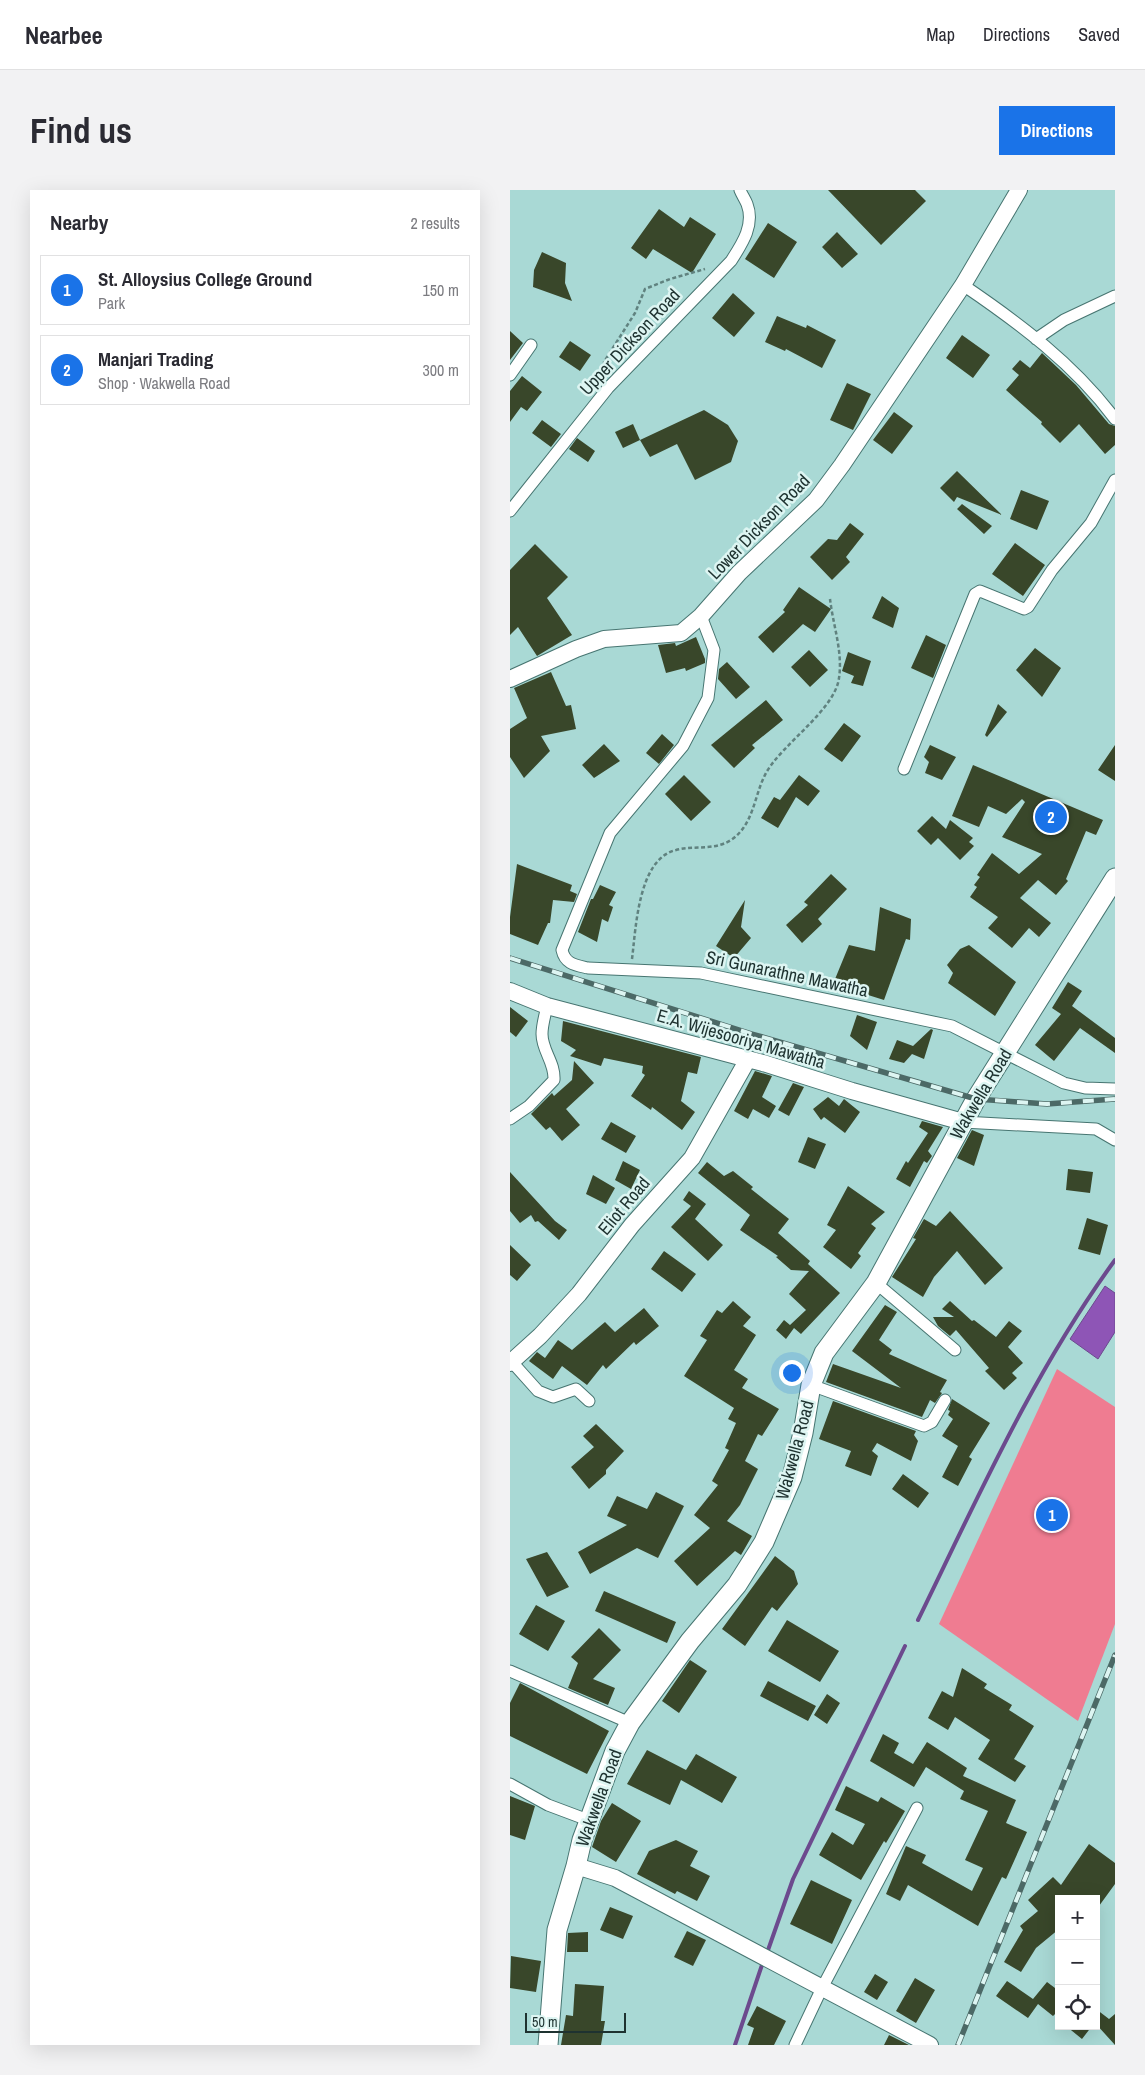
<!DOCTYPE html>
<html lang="en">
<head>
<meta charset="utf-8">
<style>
	:root { --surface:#fff; --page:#f2f2f3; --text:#2b2b33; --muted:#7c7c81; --line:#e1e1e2; --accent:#1a73e8 }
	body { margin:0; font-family:"Archivo Narrow",sans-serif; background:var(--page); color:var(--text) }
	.controls { position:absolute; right:15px; bottom:15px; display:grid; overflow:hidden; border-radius:0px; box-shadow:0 5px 20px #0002 }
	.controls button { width:45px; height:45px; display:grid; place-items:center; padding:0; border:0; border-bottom:1px solid var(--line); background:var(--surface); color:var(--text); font:25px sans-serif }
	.scale { position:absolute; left:15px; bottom:12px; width:101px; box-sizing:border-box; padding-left:5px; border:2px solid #1e3230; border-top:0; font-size:14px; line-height:18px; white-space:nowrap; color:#1e3230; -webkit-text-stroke:4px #ddf5f2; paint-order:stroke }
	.you { position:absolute; left:281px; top:1182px; width:18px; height:18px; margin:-12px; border:4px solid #fff; border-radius:50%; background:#1a73e8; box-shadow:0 0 0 8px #1a73e833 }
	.badge { display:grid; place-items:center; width:32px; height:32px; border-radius:50%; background:var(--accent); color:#fff; font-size:16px; font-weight:700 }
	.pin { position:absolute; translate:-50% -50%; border:2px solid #fff; box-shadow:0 1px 5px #0006 }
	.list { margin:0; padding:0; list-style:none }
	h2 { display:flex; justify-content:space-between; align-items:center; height:65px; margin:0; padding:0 20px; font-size:21px }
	h2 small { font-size:16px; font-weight:400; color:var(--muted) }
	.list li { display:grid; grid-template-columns:32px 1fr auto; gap:15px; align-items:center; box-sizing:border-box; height:70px; margin:0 10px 10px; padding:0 10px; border:1px solid var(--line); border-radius:0px }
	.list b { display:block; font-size:19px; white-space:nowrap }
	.list p { margin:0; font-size:16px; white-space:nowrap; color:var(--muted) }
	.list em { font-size:16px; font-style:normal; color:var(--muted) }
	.icon { flex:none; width:28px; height:28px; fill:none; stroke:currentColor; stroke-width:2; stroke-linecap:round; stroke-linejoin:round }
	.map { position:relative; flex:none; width:605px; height:1855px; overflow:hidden; border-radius:0px }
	header { display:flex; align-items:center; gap:30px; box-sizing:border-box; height:70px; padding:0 25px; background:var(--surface); border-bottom:1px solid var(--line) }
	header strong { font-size:24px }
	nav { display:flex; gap:28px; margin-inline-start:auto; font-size:18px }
	.intro { display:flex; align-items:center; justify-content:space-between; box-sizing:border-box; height:120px; padding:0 30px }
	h1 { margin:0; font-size:35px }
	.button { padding:12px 22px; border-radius:0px; background:var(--accent); color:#fff; font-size:18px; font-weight:700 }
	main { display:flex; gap:30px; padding:0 30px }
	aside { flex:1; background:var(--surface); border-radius:0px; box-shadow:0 5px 20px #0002 }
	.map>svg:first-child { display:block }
	.green { fill:#ef7c91 }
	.water { fill:#8e55b6; stroke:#6c4a8e }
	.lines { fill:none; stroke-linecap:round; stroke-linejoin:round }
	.stream { stroke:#6c4a8e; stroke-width:4 }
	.building { fill:#39472a }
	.street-casing { stroke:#477571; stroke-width:13 }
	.secondary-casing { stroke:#477571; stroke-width:18 }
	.primary-casing { stroke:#477571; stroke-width:21 }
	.path { stroke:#60827f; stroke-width:2.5; stroke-dasharray:4 2.5; stroke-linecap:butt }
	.street { stroke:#fff; stroke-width:11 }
	.secondary { stroke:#fff; stroke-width:16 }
	.primary { stroke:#fff; stroke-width:19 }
	.rail-casing { stroke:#4c6966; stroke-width:5.5 }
	.rail { stroke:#ddf5f2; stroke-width:4; stroke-dasharray:11; stroke-linecap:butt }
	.labels { text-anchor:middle; stroke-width:5; stroke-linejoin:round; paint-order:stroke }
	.street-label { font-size:18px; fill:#1e3230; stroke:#ddf5f2 }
</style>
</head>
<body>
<header>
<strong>Nearbee</strong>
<nav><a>Map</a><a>Directions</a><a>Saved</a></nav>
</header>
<div class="intro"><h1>Find us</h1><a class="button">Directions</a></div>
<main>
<aside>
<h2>Nearby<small>2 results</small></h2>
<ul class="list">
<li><span class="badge">1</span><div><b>St. Alloysius College Ground</b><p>Park</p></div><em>150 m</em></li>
<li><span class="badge">2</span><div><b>Manjari Trading</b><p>Shop · Wakwella Road</p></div><em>300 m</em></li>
</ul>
</aside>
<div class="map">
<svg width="605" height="1855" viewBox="0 0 605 1855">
	<rect width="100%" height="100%" fill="#a9d9d5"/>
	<path class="green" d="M547 1179 605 1217V1434L568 1531 429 1434Z"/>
	<path class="water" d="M595 1096 605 1103V1142L588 1169 560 1149Z"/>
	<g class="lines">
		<path class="stream" d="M408 1430C468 1307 524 1181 605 1070
			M257 1763 283 1689 395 1456
			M225 1855 253 1772"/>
	</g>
	<path class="building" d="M318 0H405L416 11 371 55Z
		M149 19 174 37 180 27 206 44 182 83 143 59 136 69 121 58Z
		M258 33 287 52 264 88 235 69Z
		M327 42 348 64 332 78 312 57Z
		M32 62 56 73 55 93 62 111 23 97 24 80Z
		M223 103 245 123 224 147 202 128Z
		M267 126 296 138 297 135 326 150 312 178 276 159 275 161 255 152Z
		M0 141 13 153 0 170Z
		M452 145 480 165 463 188 436 168Z
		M60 151 81 165 70 181 49 167Z
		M532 163 566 195 599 234 605 236V255L595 264 569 234 550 253 531 234 532 232 496 200 509 185 502 179 510 170 520 178Z
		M12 186 32 202 17 221 11 217 0 232V201Z
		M337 193 361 204 343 240 320 230Z
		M194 220 218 235 228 251 221 272 185 290 167 254 140 267 130 250Z
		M384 222 403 236 382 264 363 250Z
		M32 230 51 244 41 257 22 243Z
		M123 234 130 250 113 258 105 242Z
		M67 248 85 261 78 272 59 259Z
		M447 281 492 325 447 307 444 312 430 298Z
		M511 300 539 311 527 340 500 329Z
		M452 314 482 336 474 344 447 319Z
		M340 333 354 344 336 367 340 372 322 390 300 367 318 349 327 350Z
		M505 353 535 375 513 406 482 384Z
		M25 354 58 387 37 408 62 445 27 466 8 437 0 445V380Z
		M289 397 321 419 305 442 293 434 263 463 248 447 275 422 273 420Z
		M372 406 389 418 383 438 362 428Z
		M416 445 436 455 423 488 401 478Z
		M186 447 195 469V473L176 481 175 478 156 483 148 455 165 453 166 456Z
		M525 458 551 478 532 507 506 480Z
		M299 460 318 480 300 497 281 477Z
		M338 462 361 471 353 496 341 493 344 486 332 481Z
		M217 472 240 497 226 509 208 489 209 479Z
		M41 482 56 516 61 515 66 539 31 546 40 561 14 588 0 567V539L17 528 4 498Z
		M256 510 273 530 242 555 245 558 224 578 201 555Z
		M488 514 497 522 477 547 475 545Z
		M334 533 351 546 332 572 314 559Z
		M152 544 164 555 149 574 136 563Z
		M94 554 110 571 84 588 72 575Z
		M420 555 446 567 432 590 415 583 419 572 414 567Z
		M605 555V591L588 580Z
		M463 575 593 630 586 645 576 641 556 689 558 691 546 705 528 690 510 708 541 733 529 747 519 738 502 758 478 738 488 727 460 707 467 697 464 695 470 687 467 685 482 663 509 684 532 664 492 647 515 612 512 609 496 624 478 616 469 637 442 626Z
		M174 585 201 612 181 631 155 604Z
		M289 585 310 601 298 616 286 607 268 638 251 628 264 607 270 610Z
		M422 626 436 639 440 630 463 648 459 652 464 656 450 670 428 648 421 655 407 641Z
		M7 674 62 695 60 701 67 704 64 712 43 710 40 733H38L28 755 0 744V727Z
		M321 684 337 699 308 729 312 734 292 753 276 735 298 715 294 712Z
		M90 695 106 702 99 715 103 717 98 732 92 729 87 752 68 742 81 709H83Z
		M235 710 231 737 241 748 224 768 206 756Z
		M370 717 401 729 400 750 396 749 374 810 323 794 339 755 365 761Z
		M459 755 506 792 485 826 438 793 443 783 437 775 450 759Z
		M558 792 572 801 562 816 605 848V863L570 838 544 871 525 855 551 824 542 818Z
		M0 817 18 831 6 847 0 842Z
		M347 825 367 832 357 860 340 846Z
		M53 831 191 867 187 884 178 882 171 911 185 922 172 940 142 917 141 920 121 906 135 885 132 883 133 876 94 868 91 876 60 866 66 860 51 851Z
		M421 839 423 840 414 869 402 864 394 873 379 869 387 850 403 856Z
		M64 871 84 893 56 919 70 935 52 951 40 937 36 940 21 924 42 903 44 906 62 890Z
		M245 881 262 886 252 907 266 916 259 928 243 919 238 929 224 921Z
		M283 893 294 897 279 926 268 920Z
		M318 907 329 916 334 909 350 922 335 943 314 927 311 930 303 919Z
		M412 931 433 937 418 961 422 966 417 973 414 971 400 997 386 989 396 971 398 973 418 943 409 937Z
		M101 932 126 946 116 963 91 949Z
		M462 940 474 945 464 976 447 968Z
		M298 947 316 954 305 979 288 972Z
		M113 971 130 980 121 999 105 990Z
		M197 972 214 986 223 981 243 997 241 999 279 1029 268 1043 300 1071 298 1074 330 1103 291 1144 284 1138 276 1149 266 1140 274 1130 280 1135 296 1120 279 1104 299 1081 281 1080 266 1067 268 1066 230 1040 240 1025 188 983Z
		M558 979 583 982 580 1003 556 1000Z
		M0 982 45 1031 57 1040 49 1050 28 1031 25 1032 21 1025 10 1033 0 1021Z
		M83 985 105 998 96 1014 76 1004Z
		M338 996 375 1022 361 1034 366 1038 348 1063 351 1066 341 1079 313 1057 326 1040 317 1035Z
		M179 1001 196 1014 185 1029 213 1055 198 1071 161 1037 181 1016 173 1010Z
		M440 1021 493 1078 475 1095 447 1061 424 1087 413 1107 382 1087 406 1049 403 1048 414 1029 426 1036Z
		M577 1028 598 1035 590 1065 568 1059Z
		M0 1055 21 1075 7 1091 0 1085Z
		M154 1061 186 1084 172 1102 141 1079Z
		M223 1111 241 1127 233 1136 246 1145 224 1180 238 1189 232 1198 269 1219 252 1246 248 1244 235 1271 248 1279 230 1315 217 1331 242 1346 231 1365 225 1361 187 1396 164 1371 200 1338 184 1325 208 1295 202 1291 219 1260 215 1258 226 1233 218 1229 224 1218 174 1186 197 1150 190 1146 207 1120 212 1123Z
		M440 1111 462 1131 464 1130 486 1147 499 1131 512 1141 498 1157 513 1173 502 1183 507 1188 494 1200 475 1181 479 1178 446 1140 440 1146 428 1136 423 1127H444L432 1119Z
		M375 1115 387 1122 369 1150 382 1160 379 1164 437 1190 430 1202 432 1203 425 1213 420 1210 412 1227 316 1192 323 1174 391 1198 342 1161Z
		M134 1118 149 1136 126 1155 124 1152 96 1179 93 1175 77 1195 52 1176 43 1189 19 1171 27 1162 35 1168 48 1150 62 1160 95 1132 105 1142Z
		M442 1209 480 1233 459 1267 462 1269 448 1296 432 1287 448 1256 432 1246 443 1229 438 1225 440 1221 438 1220Z
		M323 1211 406 1241 404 1245 408 1251 401 1271 367 1253 362 1261 368 1266 361 1286 335 1276 341 1261 309 1249Z
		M86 1234 114 1261 96 1280V1284L79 1299 61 1277 84 1257 73 1246Z
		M393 1284 419 1303 408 1318 382 1299Z
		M146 1302 174 1316 148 1368 127 1358 80 1384 68 1362 117 1335 97 1326 107 1306 137 1319Z
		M37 1362 59 1397 37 1407 16 1369Z
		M265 1366 284 1381 288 1394 267 1421 262 1417 235 1456 212 1439Z
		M94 1401 166 1432 157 1453 85 1421Z
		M26 1415 55 1431 38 1461 9 1444Z
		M277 1430 329 1461 310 1492 258 1461Z
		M89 1438 111 1460 83 1489 105 1498 98 1515 58 1498 68 1473 61 1467Z
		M180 1470 197 1481 169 1523 152 1511Z
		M452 1478 477 1494 474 1498 502 1515 499 1520 524 1536 504 1569 516 1576 505 1592 468 1569 480 1550 445 1527 438 1540 418 1528 432 1501 443 1507Z
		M258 1491 306 1516 298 1531 250 1506Z
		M10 1493 99 1541 77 1584 0 1546V1513Z
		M317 1504 330 1513 317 1534 304 1525Z
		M373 1544 389 1553 384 1563 403 1574 417 1552 457 1578 453 1586 506 1610 496 1633 517 1642 496 1689 492 1687 468 1736 398 1695 390 1711 376 1704 396 1656 416 1665 412 1673 462 1701 473 1678 455 1670 478 1621 450 1609 454 1601 416 1577 404 1597 360 1571Z
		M137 1560 176 1580 186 1564 227 1587 212 1613 171 1590 160 1615 117 1594Z
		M336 1596 368 1612 371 1607 395 1621 376 1653 374 1651 351 1690 309 1665 322 1642 343 1655 355 1634 325 1620Z
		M0 1606 25 1616 15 1650 0 1645Z
		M102 1613 131 1631 106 1672 82 1657 91 1631Z
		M166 1650 188 1661 180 1676 200 1686 187 1711 167 1701 165 1704 127 1684 139 1661Z
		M579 1654 605 1673V1694L589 1716 586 1714V1709H549V1739L526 1758 511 1782 494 1772 513 1740 510 1736 528 1721 518 1710 543 1687 551 1695Z
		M301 1690 342 1710 322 1754 280 1734Z
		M100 1717 123 1726 113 1749 90 1740Z
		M177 1741 196 1750 183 1776 164 1767Z
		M78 1742V1762H57L58 1743Z
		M1 1766 31 1771 26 1802 0 1798Z
		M365 1784 378 1792 367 1810 354 1802Z
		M405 1788 425 1800 406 1833 386 1821Z
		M497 1791 523 1809 537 1792 549 1801V1820L543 1826 528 1814 518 1828 486 1806Z
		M65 1794 94 1796 91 1831H95L91 1855H51L56 1825 63 1826Z
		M247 1816 276 1831 264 1855H238L244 1838 237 1835Z
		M586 1819 599 1829 605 1824V1855L586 1834Z
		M556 1836H582L572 1849Z
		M379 1845 399 1855H374Z"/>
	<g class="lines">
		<defs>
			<path id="street" d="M453 95C509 133 564 174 605 229
				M526 149 554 130 605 106
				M0 185 21 155
				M0 321 98 198 221 71C232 54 245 35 237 14 235 9 232 5 230 0
				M191 426 204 460 198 508 173 556 100 643 52 760C55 774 65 775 78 778L191 783 442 836 554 893 575 898 605 899
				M394 579 465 404 470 401 514 419 518 417 542 380 581 333 605 290
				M0 929 19 916 44 890C45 872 32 861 32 844 32 835 35 825 37 816
				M453 932 586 939 605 950
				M366 1093 445 1160
				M2 1172 28 1201 43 1207 66 1199 79 1211
				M301 1195 414 1236 422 1232 435 1210
				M0 1481 120 1533
				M0 1594 38 1615 78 1630
				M285 1855 312 1798 407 1618"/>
			<path id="secondary" d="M0 489 66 459 94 449 171 443 191 426 229 383 306 310 332 275 453 95 509 0
				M0 801 37 816 253 873 342 901 453 932
				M0 1173 30 1146 69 1104 122 1035 182 968 238 869
				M66 1676 105 1688 420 1855"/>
			<path id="primary" d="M38 1855 47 1740 66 1676 72 1650 105 1561 120 1533 180 1451 227 1395 254 1352 282 1287 293 1243 301 1195 314 1163 366 1093 466 909 605 688"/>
		</defs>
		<use href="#street" class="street-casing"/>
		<use href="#secondary" class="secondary-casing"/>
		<use href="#primary" class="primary-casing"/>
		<path class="path" d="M96 182 94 172 125 123 135 99 160 89 195 79
			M122 769C126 738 128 669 166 660 184 655 204 661 221 650 244 635 244 605 256 583 272 554 325 520 329 488 333 462 323 435 320 409"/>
		<use href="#street" class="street"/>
		<use href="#secondary" class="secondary"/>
		<use href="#primary" class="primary"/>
		<defs>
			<path id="rail" d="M0 768 242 844 466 909 537 914 605 909
				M448 1855 605 1465"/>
		</defs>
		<use href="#rail" class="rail-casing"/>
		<use href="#rail" class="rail"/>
	</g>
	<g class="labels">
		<g class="street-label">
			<text transform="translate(120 152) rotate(-47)" y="6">Upper Dickson Road</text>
			<text transform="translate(249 337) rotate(-46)" y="6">Lower Dickson Road</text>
			<text transform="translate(277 784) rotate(12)" y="6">Sri Gunarathne Mawatha</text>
			<text transform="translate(231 849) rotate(16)" y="6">E.A. Wijesooriya Mawatha</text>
			<text transform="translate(471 904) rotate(-59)" y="6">Wakwella Road</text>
			<text transform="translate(114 1016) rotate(-50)" y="6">Eliot Road</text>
			<text transform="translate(285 1260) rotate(-75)" y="6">Wakwella Road</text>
			<text transform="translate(89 1608) rotate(-70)" y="6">Wakwella Road</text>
		</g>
	</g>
</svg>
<div class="controls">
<button>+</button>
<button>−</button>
<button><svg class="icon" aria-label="locate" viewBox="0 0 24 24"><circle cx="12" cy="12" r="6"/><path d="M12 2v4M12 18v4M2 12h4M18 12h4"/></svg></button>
</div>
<div class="scale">50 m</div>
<div class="you"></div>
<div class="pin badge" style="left:542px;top:1325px">1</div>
<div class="pin badge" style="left:541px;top:627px">2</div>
</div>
</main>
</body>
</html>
